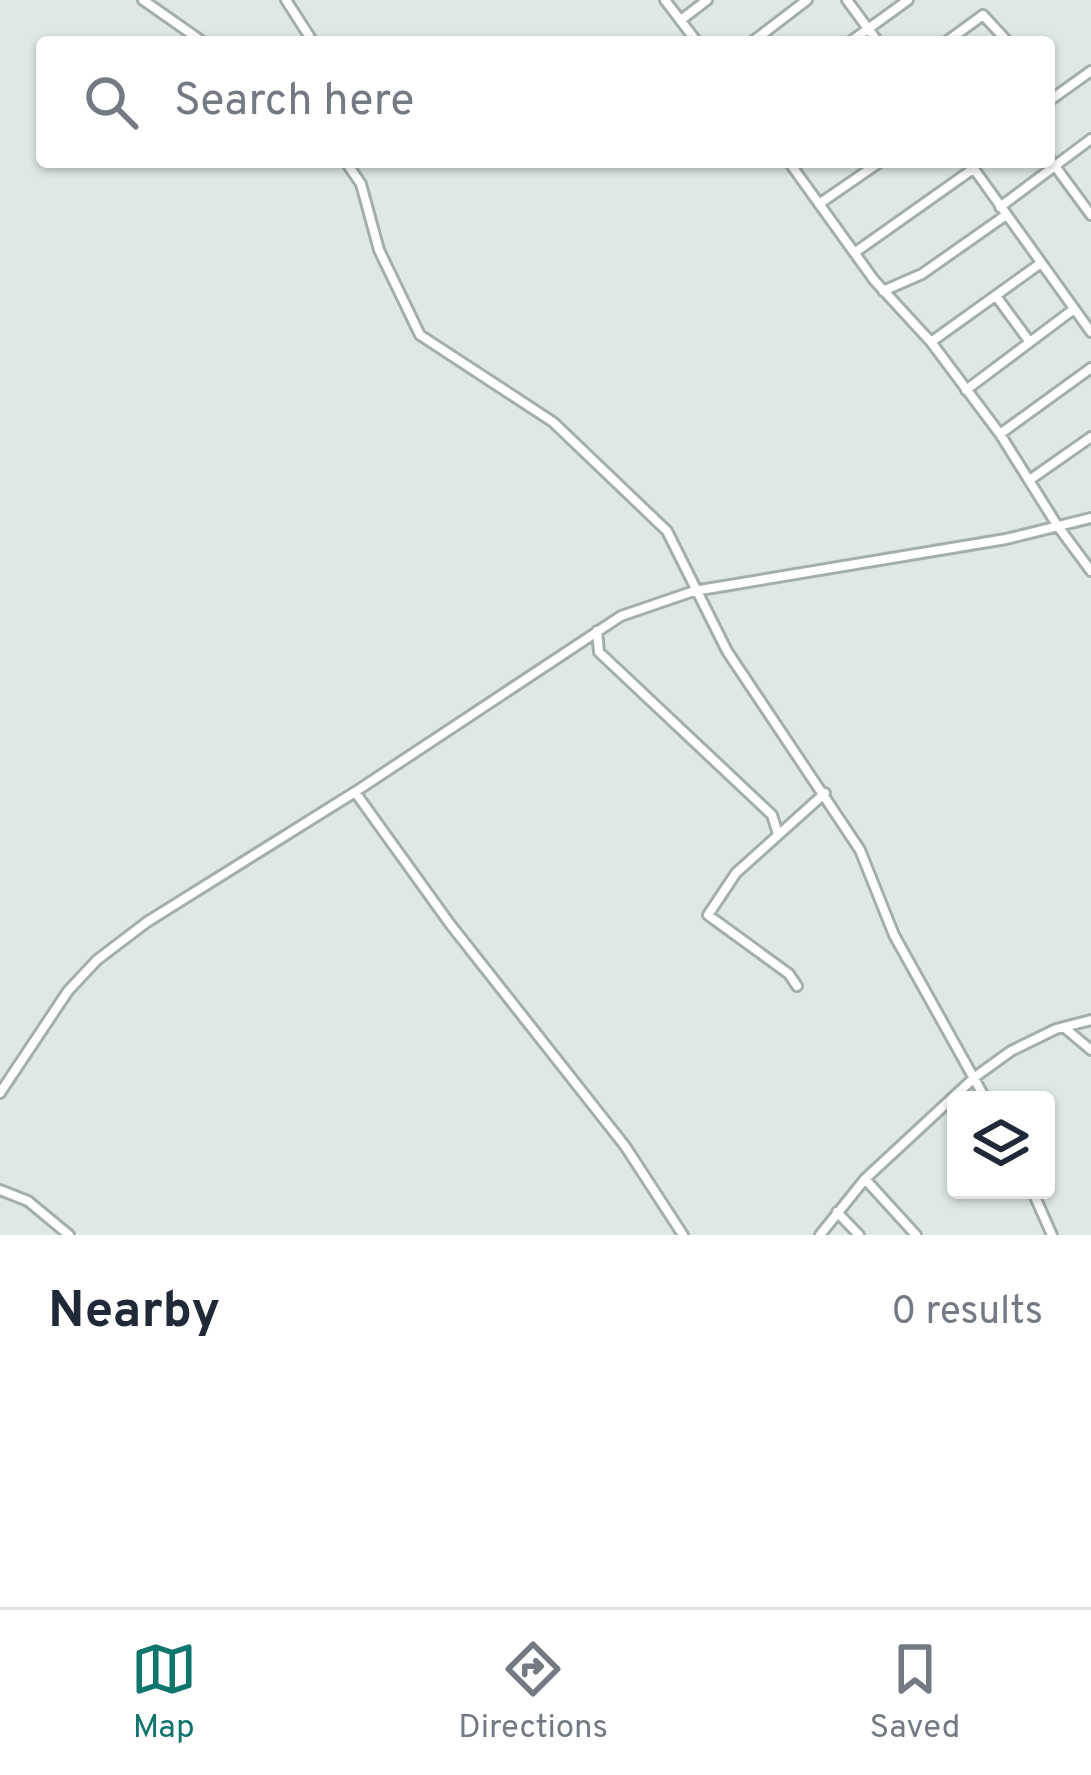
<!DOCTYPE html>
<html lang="en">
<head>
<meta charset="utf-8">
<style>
	:root { --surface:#fff; --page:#f6f6f7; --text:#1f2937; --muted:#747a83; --line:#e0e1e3; --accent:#0f766e }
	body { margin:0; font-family:Overpass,sans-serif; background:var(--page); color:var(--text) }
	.controls { position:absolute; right:36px; bottom:36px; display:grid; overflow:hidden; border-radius:12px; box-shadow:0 3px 9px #0004 }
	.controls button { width:108px; height:108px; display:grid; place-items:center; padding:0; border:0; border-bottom:3px solid var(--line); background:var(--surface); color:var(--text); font:60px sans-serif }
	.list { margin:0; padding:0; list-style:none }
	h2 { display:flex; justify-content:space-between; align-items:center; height:156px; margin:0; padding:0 48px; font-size:51px }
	h2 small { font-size:39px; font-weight:400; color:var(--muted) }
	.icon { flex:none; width:66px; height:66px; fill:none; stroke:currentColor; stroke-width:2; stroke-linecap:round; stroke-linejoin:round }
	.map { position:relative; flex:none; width:1091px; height:1235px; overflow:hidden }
	.search { position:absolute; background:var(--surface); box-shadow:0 3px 9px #0004; left:36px; right:36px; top:36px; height:132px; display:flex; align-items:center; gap:30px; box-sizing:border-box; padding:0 42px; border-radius:12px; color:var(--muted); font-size:45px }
	.sheet { height:372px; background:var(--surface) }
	nav { display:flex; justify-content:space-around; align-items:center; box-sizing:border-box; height:168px; border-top:3px solid var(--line); background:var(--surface); font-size:33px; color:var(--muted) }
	nav a { display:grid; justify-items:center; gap:6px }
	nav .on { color:var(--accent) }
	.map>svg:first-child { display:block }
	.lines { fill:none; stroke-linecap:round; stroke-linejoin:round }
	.minor-casing { stroke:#a3afa9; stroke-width:14 }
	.minor { stroke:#fff; stroke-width:8 }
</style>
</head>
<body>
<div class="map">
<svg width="1091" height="1235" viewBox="0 0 1091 1235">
	<rect width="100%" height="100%" fill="#dfe8e3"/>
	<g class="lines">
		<defs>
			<path id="minor" d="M143 0 203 42
				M286 0 313 42
				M665 0 697 42
				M847 0 878 42
				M681 20 707 0
				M752 42 807 0
				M850 42 908 0
				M946 42 983 15 1008 42
				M1049 101 1091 71
				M1049 158 1091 215
				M346 162 361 184 379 250 420 335 553 422 667 531 727 651 860 850 894 935 986 1100
				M789 162 874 280 931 342 1000 434 1057 525 1091 571
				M969 162 1091 332
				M819 204 880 162
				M1000 207 1091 139
				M857 251 973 169
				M883 291 922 274 1006 215
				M996 296 1029 341
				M931 342 1041 263
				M966 390 1074 309
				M1000 434 1091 368
				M1031 479 1091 437
				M597 631 599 652 772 815 778 834
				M355 792 450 924 625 1146 683 1235
				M797 986 789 974 708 915 736 873 825 793
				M1066 1029 1091 1050
				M0 1093 68 991 97 960 147 922 355 792 621 616 694 591 1006 539 1091 518
				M865 1179 916 1235
				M0 1190 28 1201 69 1235
				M1032 1190 1052 1235
				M837 1212 859 1235
				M820 1235 865 1179 975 1077 1011 1051 1056 1029 1091 1020"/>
		</defs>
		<use href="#minor" class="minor-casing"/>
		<use href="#minor" class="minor"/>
	</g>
</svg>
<div class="controls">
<button><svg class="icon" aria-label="layers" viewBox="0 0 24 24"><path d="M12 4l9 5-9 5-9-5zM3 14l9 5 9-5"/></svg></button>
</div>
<div class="search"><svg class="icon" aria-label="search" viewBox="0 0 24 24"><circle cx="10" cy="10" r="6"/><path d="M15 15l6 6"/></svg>Search here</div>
</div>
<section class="sheet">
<h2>Nearby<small>0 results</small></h2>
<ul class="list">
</ul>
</section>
<nav>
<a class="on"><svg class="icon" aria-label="map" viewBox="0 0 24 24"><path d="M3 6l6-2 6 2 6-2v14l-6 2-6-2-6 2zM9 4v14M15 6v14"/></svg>Map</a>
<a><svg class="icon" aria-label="directions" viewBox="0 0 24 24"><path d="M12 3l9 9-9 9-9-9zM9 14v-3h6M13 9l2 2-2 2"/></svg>Directions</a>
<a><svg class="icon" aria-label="saved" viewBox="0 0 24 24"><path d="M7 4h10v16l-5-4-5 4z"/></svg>Saved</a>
</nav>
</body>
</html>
